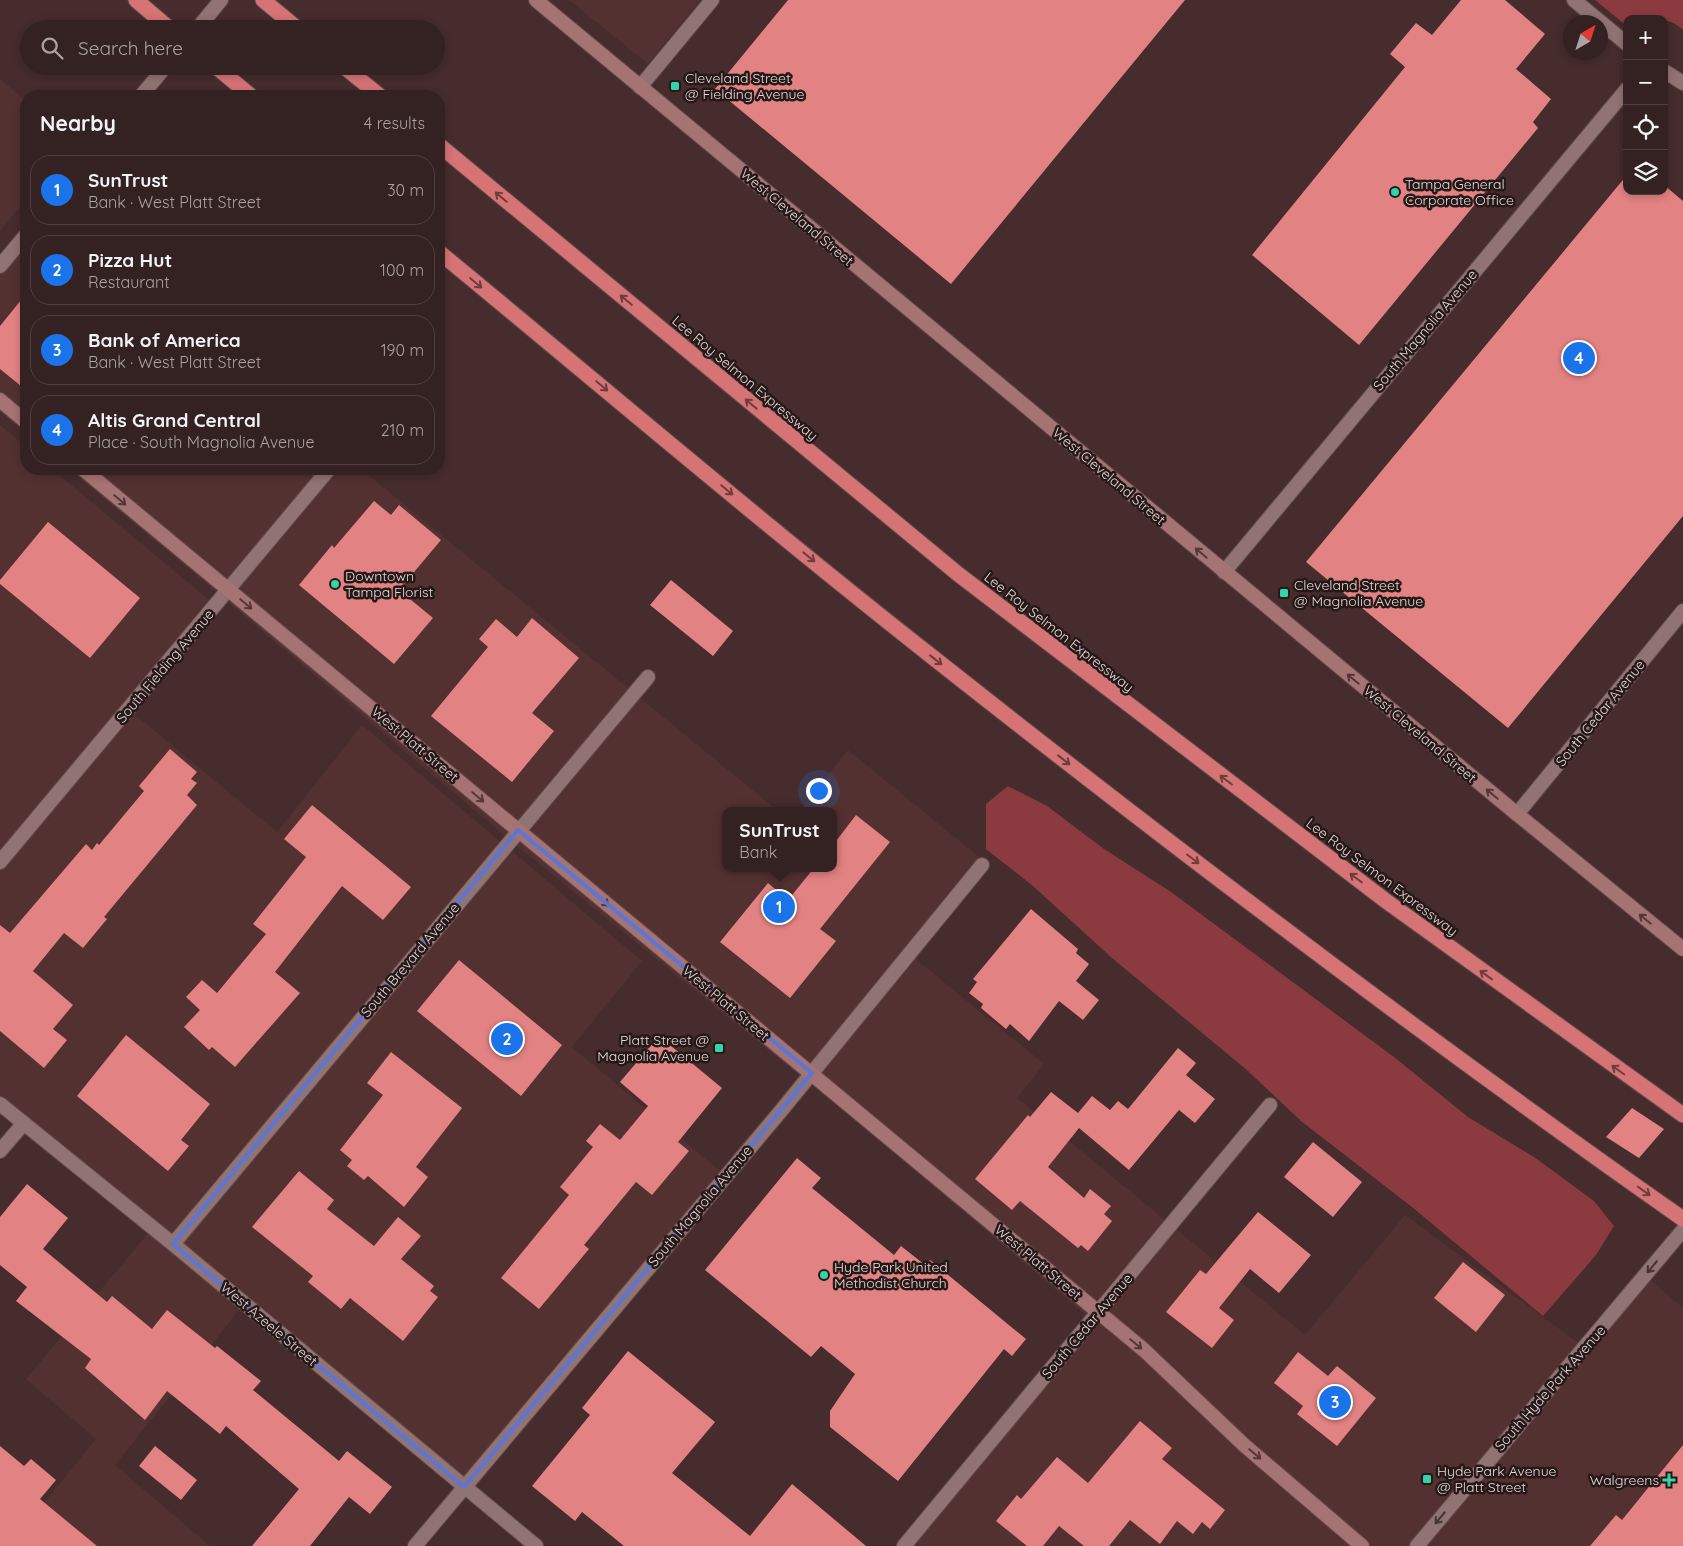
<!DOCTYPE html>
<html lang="en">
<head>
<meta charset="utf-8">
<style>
	:root { --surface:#342121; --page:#3c292a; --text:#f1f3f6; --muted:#a9a3a5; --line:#4e3e3f; --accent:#1a73e8 }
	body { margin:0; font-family:Quicksand,sans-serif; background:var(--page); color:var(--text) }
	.controls { position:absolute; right:15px; top:15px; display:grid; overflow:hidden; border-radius:10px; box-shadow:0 2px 8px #0003 }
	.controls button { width:45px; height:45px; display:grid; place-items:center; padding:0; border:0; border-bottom:1px solid var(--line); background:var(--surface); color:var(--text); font:25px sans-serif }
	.compass { position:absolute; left:1563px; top:15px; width:45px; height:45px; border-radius:50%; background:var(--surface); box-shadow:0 2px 8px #0003; rotate:39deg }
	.you { position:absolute; left:818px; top:790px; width:18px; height:18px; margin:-12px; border:4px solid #fff; border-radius:50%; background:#1a73e8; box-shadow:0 0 0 8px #1a73e833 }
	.badge { display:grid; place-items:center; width:32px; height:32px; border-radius:50%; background:var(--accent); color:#fff; font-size:16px; font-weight:700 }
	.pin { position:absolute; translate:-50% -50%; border:2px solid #fff; box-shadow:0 1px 5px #0006 }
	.popup { position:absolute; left:722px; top:807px; width:115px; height:65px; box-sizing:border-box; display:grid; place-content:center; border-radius:10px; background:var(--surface); filter:drop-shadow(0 1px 4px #0005); font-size:16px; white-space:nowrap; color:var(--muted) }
	.popup b { font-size:19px; color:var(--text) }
	.popup::after { content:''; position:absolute; left:50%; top:100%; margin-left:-10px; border:10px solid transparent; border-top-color:var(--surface) }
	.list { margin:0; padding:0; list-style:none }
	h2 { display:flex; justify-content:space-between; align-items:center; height:65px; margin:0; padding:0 20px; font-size:21px }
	h2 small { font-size:16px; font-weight:400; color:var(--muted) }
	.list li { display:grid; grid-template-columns:32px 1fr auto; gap:15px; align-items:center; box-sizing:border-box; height:70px; margin:0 10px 10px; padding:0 10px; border:1px solid var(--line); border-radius:20px }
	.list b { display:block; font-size:19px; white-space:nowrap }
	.list p { margin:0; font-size:16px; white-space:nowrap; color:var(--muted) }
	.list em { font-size:16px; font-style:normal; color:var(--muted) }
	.icon { flex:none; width:28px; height:28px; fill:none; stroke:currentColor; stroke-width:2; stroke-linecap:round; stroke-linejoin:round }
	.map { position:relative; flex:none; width:1683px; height:1546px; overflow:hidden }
	.search { position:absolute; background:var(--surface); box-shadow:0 2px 8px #0003; left:20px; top:20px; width:425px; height:55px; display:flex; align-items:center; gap:12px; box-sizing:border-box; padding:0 18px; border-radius:28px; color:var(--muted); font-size:19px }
	.panel { position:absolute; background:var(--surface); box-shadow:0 2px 8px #0003; left:20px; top:90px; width:425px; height:385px; border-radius:20px }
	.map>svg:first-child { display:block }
	.built { fill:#533131 }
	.green { fill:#8b3b3f }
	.building { fill:#e38283 }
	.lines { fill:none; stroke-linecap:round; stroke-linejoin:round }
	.minor-casing { stroke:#604a4b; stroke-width:16 }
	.tertiary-casing { stroke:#604a4b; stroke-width:16 }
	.secondary-casing { stroke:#604a4b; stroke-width:16 }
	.motorway-casing { stroke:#604a4b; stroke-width:17 }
	.minor { stroke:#927373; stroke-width:14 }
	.tertiary { stroke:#927373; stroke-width:14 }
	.secondary { stroke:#a67374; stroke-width:14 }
	.motorway { stroke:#d67375; stroke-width:15 }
	.oneway { stroke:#6c3d3d }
	.oneway2 { stroke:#523838 }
	.oneway3 { stroke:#463433 }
	.marked { fill:none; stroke:#5a76d7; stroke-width:4; stroke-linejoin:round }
	.poi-dot { fill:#33d4a8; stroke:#251918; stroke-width:2 }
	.labels { text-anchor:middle; stroke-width:5; stroke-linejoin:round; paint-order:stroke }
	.poi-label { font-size:14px; fill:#e7d5d5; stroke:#251918; text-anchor:start }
	.street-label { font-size:14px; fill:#e7d5d5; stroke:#251918 }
</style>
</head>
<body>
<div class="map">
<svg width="1683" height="1546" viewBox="0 0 1683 1546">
	<rect width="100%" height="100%" fill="#462c2c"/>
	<path class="built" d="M569 0H700L648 64Z
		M0 79 26 101V199L0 231Z
		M26 242V433L0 412V273Z
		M0 425 26 447V469H52L214 604 127 708 277 832 362 725 642 961 572 1047 720 1171 465 1478 0 1097Z
		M69 469H325L220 595Z
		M335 469H361L778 811H725V868H833V811H799L848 750 984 861 804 1079 512 842 224 599Z
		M911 955 1044 1064 1017 1098 1305 1335 1405 1215 1581 1345 1412 1546H907L1094 1322 808 1080Z
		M150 1231 243 1305 115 1465 210 1546H9L96 1439 26 1379Z
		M1648 1278 1683 1308V1546H1425Z"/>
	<path class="green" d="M1595 0H1683V30C1668 15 1647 19 1627 19V26Z
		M1008 786 1047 806 1104 849 1171 892 1394 1057 1468 1117 1534 1157 1594 1201 1614 1226 1596 1255 1543 1316 1412 1207 1301 1121 1248 1071 1112 958 1033 886 986 849V804Z"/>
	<path class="building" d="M788 0H1185L951 284 715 89Z
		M1461 0H1505L1545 34 1516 69 1551 99 1533 122 1538 128 1359 345 1252 255 1405 67 1390 54 1416 23 1432 35Z
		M1627 175V191H1664V185L1683 201V516L1508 728 1306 562Z
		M26 294V390L0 369V326Z
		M374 501 391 515 399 505 441 540 399 590 433 618 394 664 299 585 332 545 334 548Z
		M48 522 140 598 90 658 0 584V580Z
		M671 580 733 631 713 656 650 605Z
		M532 618 579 658 532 713 554 731 512 782 431 716 488 647 479 639 496 619 517 637Z
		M170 749 197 772 191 779 197 783 187 795 197 805 104 917 107 919 83 948 64 933 33 971 73 1005 53 1029 67 1040 44 1068 0 1031V925L10 933 86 844 92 850 97 843 99 845 144 791 139 786Z
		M312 805 411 887 383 920 342 886 275 972 300 993 235 1067 212 1047 209 1050 184 1027 200 1010 186 997 202 980 217 993 266 934 253 924 306 857 284 839Z
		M856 815 890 842 820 929 836 941 790 998 720 942 768 883 788 900 814 868H833V845Z
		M1031 909 1078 949 1076 953 1089 964 1076 981 1099 1000 1083 1020 1059 1001 1029 1041 1010 1024 1006 1029 981 1008 983 1004 969 993 977 982 973 979Z
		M459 960 562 1045 521 1096 417 1011Z
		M126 1035 210 1104 181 1140 189 1146 168 1171 77 1096Z
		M659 1036 722 1088 678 1142 689 1151 652 1195 636 1182 584 1245 589 1249 539 1309 501 1278 569 1195 560 1187 593 1147 586 1141 600 1124 620 1140 648 1106 620 1082Z
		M1178 1048 1196 1063 1186 1075 1215 1099 1195 1123 1179 1110 1129 1170 1079 1128 1048 1167 1084 1198 1090 1189 1111 1206 1104 1214 1112 1221 1088 1251 1081 1245 1078 1248 1020 1201 1012 1210 975 1179 1028 1115 1030 1117 1051 1092 1078 1113 1092 1096 1110 1110 1118 1101 1128 1109Z
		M391 1052 462 1108 416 1167 428 1177 404 1207 368 1176 364 1180 347 1166 352 1160 340 1150 383 1095 367 1083Z
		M1632 1108 1664 1129 1639 1158 1606 1137Z
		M1313 1142 1362 1182 1333 1217 1284 1177Z
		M797 1158 821 1178 812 1188 894 1255 901 1246 925 1265 930 1260 1026 1339 1012 1356 1004 1349 898 1481 830 1427V1411L855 1374 821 1346 811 1357 705 1270Z
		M299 1171 334 1200 327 1209 374 1246 398 1217 421 1236 401 1259 434 1286 430 1291 438 1297 403 1341 350 1298 341 1309 308 1282 313 1276 252 1227Z
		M27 1184 68 1218 43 1249 107 1302 112 1296 152 1329 167 1310 215 1348 217 1346 261 1381 253 1390 339 1461 347 1451 392 1487 370 1514 349 1497 310 1546H252L299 1489 226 1426 220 1434 167 1391 145 1420 85 1368 91 1359 16 1301 27 1287 0 1265V1217Z
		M1258 1212 1311 1255 1279 1293 1250 1269 1219 1308 1234 1320 1212 1348 1166 1312 1200 1270 1206 1274Z
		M1463 1262 1505 1295 1476 1332 1434 1298Z
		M628 1351 715 1422 672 1473 750 1536 792 1484 866 1546H624L582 1512 575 1521 532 1486 590 1415 582 1408Z
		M1298 1352 1328 1376 1337 1366 1376 1398 1337 1446 1297 1414 1303 1406 1274 1383Z
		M1140 1421 1172 1448 1162 1459 1225 1510 1210 1529 1202 1522 1193 1534 1177 1521 1160 1544 1130 1520 1109 1546H1084L1059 1526 1043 1546H1027L996 1521 1017 1495 1021 1499 1057 1457 1088 1483Z
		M1683 1445V1546H1590L1616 1515 1622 1520Z
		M0 1446 24 1466 31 1459 56 1480 40 1499 97 1546H0Z
		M155 1446 197 1480 181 1500 139 1466Z"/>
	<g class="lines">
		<defs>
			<path id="minor" d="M1574 0 1627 44
				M1664 71 1683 83
				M640 87 712 0
				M1224 572 1627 89
				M1517 814 1683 611
				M0 862 329 469
				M0 1104 173 1244 536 1546
				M0 1151 24 1123
				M173 1244 648 677
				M415 1546 780 1112 982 865
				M904 1546 1270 1105"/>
			<path id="tertiary" d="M197 29 221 0
				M141 96 166 66
				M0 266 26 235
				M1417 1546 1683 1230"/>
			<path id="secondary" d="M536 0 1517 814 1683 949
				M0 400 26 422
				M83 469 1144 1350 1244 1445 1362 1546"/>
			<path id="motorway" d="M136 0 170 29
				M263 0 298 29
				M215 66 251 96
				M343 66 380 96
				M439 145 958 574 1386 901 1683 1115
				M439 252C604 388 767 527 935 659 1179 852 1428 1040 1683 1219"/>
		</defs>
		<use href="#minor" class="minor-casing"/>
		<use href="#tertiary" class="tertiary-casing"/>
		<use href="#secondary" class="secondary-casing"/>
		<use href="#motorway" class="motorway-casing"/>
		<use href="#minor" class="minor"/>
		<use href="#tertiary" class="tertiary"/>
		<use href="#secondary" class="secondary"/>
		<use href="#motorway" class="motorway"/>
	</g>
	<defs><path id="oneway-shaft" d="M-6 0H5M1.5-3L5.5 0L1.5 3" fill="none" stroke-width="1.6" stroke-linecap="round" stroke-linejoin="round" transform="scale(1.25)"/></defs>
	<g class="oneway">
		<use href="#oneway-shaft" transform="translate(501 197) rotate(-140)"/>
		<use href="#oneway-shaft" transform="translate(476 283) rotate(40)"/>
		<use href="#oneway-shaft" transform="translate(626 300) rotate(-140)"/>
		<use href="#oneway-shaft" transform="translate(602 386) rotate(40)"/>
		<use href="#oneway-shaft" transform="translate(751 404) rotate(-140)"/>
		<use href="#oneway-shaft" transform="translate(727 490) rotate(40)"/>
		<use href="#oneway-shaft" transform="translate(809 557) rotate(39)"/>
		<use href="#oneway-shaft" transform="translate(936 660) rotate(38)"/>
		<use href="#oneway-shaft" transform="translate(1064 760) rotate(38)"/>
		<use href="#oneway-shaft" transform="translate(1226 780) rotate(-143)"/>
		<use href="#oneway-shaft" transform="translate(1193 859) rotate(37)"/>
		<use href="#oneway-shaft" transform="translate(1356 878) rotate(-143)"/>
		<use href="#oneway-shaft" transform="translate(1486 975) rotate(-144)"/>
		<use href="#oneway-shaft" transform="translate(1618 1070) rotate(-145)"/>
		<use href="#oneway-shaft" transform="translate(1644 1191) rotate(35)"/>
	</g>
	<g class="oneway2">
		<use href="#oneway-shaft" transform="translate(120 500) rotate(40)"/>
		<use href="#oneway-shaft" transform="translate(1201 553) rotate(-140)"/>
		<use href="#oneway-shaft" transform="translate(246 604) rotate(40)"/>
		<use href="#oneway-shaft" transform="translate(1353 679) rotate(-140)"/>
		<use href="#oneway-shaft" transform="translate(1492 794) rotate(-140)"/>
		<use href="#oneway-shaft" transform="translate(478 797) rotate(40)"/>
		<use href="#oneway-shaft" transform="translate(603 901) rotate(40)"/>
		<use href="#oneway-shaft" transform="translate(1645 919) rotate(-141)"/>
		<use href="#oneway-shaft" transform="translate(1136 1344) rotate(40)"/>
		<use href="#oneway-shaft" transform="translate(1255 1454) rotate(40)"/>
	</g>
	<g class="oneway3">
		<use href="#oneway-shaft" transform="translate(1652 1267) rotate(130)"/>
		<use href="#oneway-shaft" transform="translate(1440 1518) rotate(130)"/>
	</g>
	<path class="marked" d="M518 830 812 1073 464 1487 173 1244Z"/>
	<g class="poi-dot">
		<rect x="670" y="81" width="10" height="10" rx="2.5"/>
		<circle cx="1395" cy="192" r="5"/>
		<circle cx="335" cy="584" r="5"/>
		<rect x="1279" y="588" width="10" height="10" rx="2.5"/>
		<rect x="714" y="1043" width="10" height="10" rx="2.5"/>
		<circle cx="824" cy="1275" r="5"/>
		<rect x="1422" y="1474" width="10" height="10" rx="2.5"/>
		<path d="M1666.5 1472.5h5v5h5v5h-5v5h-5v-5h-5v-5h5z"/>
	</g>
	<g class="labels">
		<g class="poi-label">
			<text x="685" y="83">Cleveland Street<tspan x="685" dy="16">@ Fielding Avenue</tspan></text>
			<text x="1405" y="189">Tampa General<tspan x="1405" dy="16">Corporate Office</tspan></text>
			<text x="345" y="581">Downtown<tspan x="345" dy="16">Tampa Florist</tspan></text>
			<text x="1294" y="590">Cleveland Street<tspan x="1294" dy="16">@ Magnolia Avenue</tspan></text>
			<text x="709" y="1045" text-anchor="end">Platt Street @<tspan x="709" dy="16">Magnolia Avenue</tspan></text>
			<text x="834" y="1272">Hyde Park United<tspan x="834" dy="16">Methodist Church</tspan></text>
			<text x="1437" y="1476">Hyde Park Avenue<tspan x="1437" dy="16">@ Platt Street</tspan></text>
			<text x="1659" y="1485" text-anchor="end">Walgreens</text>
		</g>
		<g class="street-label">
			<text transform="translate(797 217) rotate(40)" y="5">West Cleveland Street</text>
			<text transform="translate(1425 330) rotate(-50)" y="5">South Magnolia Avenue</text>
			<text transform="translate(745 378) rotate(40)" y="5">Lee Roy Selmon Expressway</text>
			<text transform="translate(1109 476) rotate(40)" y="5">West Cleveland Street</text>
			<text transform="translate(1059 632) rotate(38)" y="5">Lee Roy Selmon Expressway</text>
			<text transform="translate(165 666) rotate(-50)" y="5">South Fielding Avenue</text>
			<text transform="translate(1600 713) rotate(-51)" y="5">South Cedar Avenue</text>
			<text transform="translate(1420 734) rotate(40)" y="5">West Cleveland Street</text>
			<text transform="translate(415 744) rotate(40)" y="5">West Platt Street</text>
			<text transform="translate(1382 877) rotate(37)" y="5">Lee Roy Selmon Expressway</text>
			<text transform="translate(410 960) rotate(-50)" y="5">South Brevard Avenue</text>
			<text transform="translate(726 1003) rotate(40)" y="5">West Platt Street</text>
			<text transform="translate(700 1206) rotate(-50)" y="5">South Magnolia Avenue</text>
			<text transform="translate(1038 1262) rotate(40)" y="5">West Platt Street</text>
			<text transform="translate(269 1324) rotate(40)" y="5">West Azeele Street</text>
			<text transform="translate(1087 1326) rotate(-50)" y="5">South Cedar Avenue</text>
			<text transform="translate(1550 1388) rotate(-49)" y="5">South Hyde Park Avenue</text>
		</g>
	</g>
</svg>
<div class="controls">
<button>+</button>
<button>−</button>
<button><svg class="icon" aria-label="locate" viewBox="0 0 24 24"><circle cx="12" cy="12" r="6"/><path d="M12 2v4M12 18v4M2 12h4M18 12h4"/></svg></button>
<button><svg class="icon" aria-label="layers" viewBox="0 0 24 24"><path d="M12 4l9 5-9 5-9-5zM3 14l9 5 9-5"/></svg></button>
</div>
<svg class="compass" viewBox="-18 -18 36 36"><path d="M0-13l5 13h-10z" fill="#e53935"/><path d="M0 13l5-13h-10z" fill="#a9a3a5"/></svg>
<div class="you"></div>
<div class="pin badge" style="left:779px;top:907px">1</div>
<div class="popup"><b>SunTrust</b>Bank</div>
<div class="pin badge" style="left:507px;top:1039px">2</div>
<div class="pin badge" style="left:1335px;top:1402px">3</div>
<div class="pin badge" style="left:1579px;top:358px">4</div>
<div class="search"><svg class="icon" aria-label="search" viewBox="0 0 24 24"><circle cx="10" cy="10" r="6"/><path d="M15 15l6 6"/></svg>Search here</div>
<section class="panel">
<h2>Nearby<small>4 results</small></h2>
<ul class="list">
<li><span class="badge">1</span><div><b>SunTrust</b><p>Bank · West Platt Street</p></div><em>30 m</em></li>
<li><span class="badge">2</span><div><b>Pizza Hut</b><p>Restaurant</p></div><em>100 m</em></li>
<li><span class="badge">3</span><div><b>Bank of America</b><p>Bank · West Platt Street</p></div><em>190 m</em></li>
<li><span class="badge">4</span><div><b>Altis Grand Central</b><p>Place · South Magnolia Avenue</p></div><em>210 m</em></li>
</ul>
</section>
</div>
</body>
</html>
